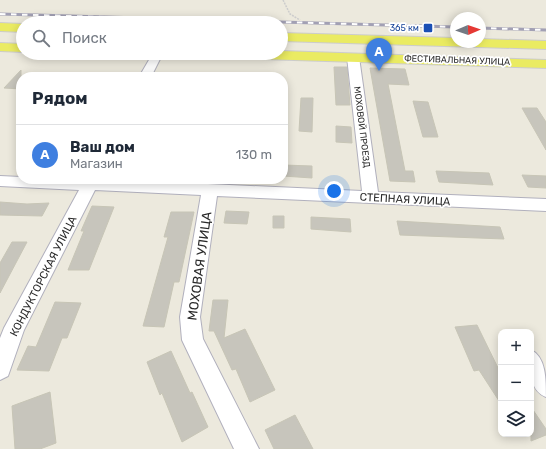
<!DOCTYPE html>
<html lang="ru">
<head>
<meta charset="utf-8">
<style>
	:root { --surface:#fff; --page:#f2f2f3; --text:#1f2937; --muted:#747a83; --line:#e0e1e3; --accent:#b45309 }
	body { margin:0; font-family:Rubik,sans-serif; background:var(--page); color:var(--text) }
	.controls { position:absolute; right:12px; bottom:12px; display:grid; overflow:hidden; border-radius:8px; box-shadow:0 2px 10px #0003 }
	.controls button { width:36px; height:36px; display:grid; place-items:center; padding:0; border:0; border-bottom:1px solid var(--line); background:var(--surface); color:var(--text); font:20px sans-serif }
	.compass { position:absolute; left:450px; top:12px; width:36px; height:36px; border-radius:50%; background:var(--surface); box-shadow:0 2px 10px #0003; rotate:88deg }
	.you { position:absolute; left:334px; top:191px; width:14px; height:14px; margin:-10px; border:3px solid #fff; border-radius:50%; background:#1a73e8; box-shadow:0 0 0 6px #1a73e833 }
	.badge { display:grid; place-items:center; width:26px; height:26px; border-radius:50%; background:var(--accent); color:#fff; font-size:13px; font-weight:700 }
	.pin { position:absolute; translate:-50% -33px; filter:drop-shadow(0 1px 2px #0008) }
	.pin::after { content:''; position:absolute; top:21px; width:14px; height:12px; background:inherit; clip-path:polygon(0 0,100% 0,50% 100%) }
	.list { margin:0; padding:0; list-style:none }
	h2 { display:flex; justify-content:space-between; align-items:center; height:52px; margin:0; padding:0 16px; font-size:17px }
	h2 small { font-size:13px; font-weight:400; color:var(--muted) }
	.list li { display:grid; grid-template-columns:26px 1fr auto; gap:12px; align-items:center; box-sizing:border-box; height:60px; padding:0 16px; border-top:1px solid var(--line) }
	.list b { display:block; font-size:15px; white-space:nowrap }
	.list p { margin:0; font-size:13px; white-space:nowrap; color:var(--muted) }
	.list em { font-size:13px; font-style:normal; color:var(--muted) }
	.icon { flex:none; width:22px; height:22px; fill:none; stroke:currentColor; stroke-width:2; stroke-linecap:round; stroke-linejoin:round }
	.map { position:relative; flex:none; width:546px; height:449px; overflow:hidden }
	.search { position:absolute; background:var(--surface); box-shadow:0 2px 10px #0003; left:16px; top:16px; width:272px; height:44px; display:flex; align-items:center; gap:10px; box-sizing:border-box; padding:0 14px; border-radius:22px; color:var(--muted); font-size:15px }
	.panel { position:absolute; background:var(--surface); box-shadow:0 2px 10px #0003; left:16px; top:72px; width:272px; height:112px; border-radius:16px }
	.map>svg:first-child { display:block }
	.building { fill:#c7c5bc; stroke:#c7c5b6 }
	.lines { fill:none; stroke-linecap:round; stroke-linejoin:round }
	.minor-casing { stroke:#b1b0bd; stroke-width:2 }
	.primary-casing { stroke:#ccc; stroke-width:2 }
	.path { stroke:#ccc; stroke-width:1.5; stroke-dasharray:2 1; stroke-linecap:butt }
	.minor { fill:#fff; fill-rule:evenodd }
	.primary { fill:#eaeb62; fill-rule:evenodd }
	.rail-casing { stroke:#a2a0b4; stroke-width:3 }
	.rail { stroke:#fff; stroke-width:2; stroke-dasharray:5.5; stroke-linecap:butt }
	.transit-dot { fill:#1a4fb4; stroke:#fff; stroke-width:1.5 }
	.labels { text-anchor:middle; stroke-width:3.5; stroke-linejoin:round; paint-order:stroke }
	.far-transit-label { font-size:9px; fill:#164399; stroke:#fff; text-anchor:end }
	.far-street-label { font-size:9px; fill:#2a2a2a; stroke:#fff }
	.street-label { font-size:11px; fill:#2a2a2a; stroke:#fff }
	.near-street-label { font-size:13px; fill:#2a2a2a; stroke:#fff }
</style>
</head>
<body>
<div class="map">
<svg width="546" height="449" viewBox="0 0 546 449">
	<rect width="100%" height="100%" fill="#ece9dd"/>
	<path class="building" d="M334 67H347L350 105H336Z
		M370 68 405 69 409 85 388 84 405 171H413L415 182 390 181Z
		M21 70V89L4 88Z
		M301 98H313L312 132 299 131Z
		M413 101 428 102 438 137H423Z
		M522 108H537L546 122V150Z
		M336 126 351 127 352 143 336 142Z
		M283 165 312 166V178L283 176Z
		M436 171 489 173 493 185 439 182Z
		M522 175 546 176V188L528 187Z
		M0 202 27 204 49 203 42 216 0 215Z
		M92 206 114 207 89 270H68L84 231H81Z
		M226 211 249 212 247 224 224 223Z
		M171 212H194L179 282H174L164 327 143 326 168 237H164Z
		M273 216H284V228H273Z
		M311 217 350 219 351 232 311 229Z
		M397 221 500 227 504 239 400 235Z
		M12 242H27L0 293V263Z
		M213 300H228L224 338 245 329 275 390 250 402 236 369 232 370 214 331H209Z
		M55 302 81 303 67 338H62L49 371 17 370 28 346 36 347Z
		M477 325 501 374V404L479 370 474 371 455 327Z
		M171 351 190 393 192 392 208 427 182 442 162 393 160 395 147 362Z
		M50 392 56 443 40 449H15L12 406Z
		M531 407 546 429V435L531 441Z
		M295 415 313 449H274L265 430Z"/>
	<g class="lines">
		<defs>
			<path id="minor" d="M153 53H163L151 77H139Z
				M353 54 359 57 378 192 546 199V211L217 196 200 317 203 339 259 449H234L182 340 180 317 201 195 95 190 24 330 8 376 0 380V338L4 328 79 190 0 186V176L21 177V179H101L362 191 347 57Z
				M531 350C546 357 546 379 546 397 527 389 531 367 531 350Z"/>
			<path id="primary" d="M0 23 23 24V32L0 31Z
				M281 33 456 38V42H480V39L546 41V49L281 41Z
				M0 43 23 44V52L0 51Z
				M281 51 546 60V68L200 57 195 56 193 53H281Z"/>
		</defs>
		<use href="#minor" class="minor-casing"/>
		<use href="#primary" class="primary-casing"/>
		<path class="path" d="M283 0 290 14 300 20"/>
		<use href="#minor" class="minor"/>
		<use href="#primary" class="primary"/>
		<defs>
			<path id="rail" d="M0 14 456 27
				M480 28 546 30"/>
		</defs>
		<use href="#rail" class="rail-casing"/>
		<use href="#rail" class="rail"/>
	</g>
	<rect class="transit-dot" x="423" y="23" width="10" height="10" rx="2"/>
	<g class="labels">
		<g class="far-transit-label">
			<text x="419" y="31">365 км</text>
		</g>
		<g class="far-street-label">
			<text transform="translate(457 60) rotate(2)" y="3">ФЕСТИВАЛЬНАЯ УЛИЦА</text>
			<text transform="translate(362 127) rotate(83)" y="3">МОХОВОЙ ПРОЕЗД</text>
		</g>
		<g class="street-label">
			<text transform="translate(405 199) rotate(3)" y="4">СТЕПНАЯ УЛИЦА</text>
			<text transform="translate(43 276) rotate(-63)" y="4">КОНДУКТОРСКАЯ УЛИЦА</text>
		</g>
		<g class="near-street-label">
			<text transform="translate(199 266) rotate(-82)" y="5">МОХОВАЯ УЛИЦА</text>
		</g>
	</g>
</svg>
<div class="controls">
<button>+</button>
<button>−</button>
<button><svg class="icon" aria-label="layers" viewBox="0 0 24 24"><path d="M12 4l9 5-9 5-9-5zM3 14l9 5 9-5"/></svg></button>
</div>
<svg class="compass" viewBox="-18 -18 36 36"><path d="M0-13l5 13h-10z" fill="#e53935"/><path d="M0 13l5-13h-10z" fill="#747a83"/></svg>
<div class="you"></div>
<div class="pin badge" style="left:379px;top:71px;background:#3f7fe0">A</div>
<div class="search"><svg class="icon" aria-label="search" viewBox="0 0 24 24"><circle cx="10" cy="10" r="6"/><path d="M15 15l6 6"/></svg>Поиск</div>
<section class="panel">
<h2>Рядом<small></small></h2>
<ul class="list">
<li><span class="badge" style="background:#3f7fe0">A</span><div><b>Ваш дом</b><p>Магазин</p></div><em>130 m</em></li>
</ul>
</section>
</div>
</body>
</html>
